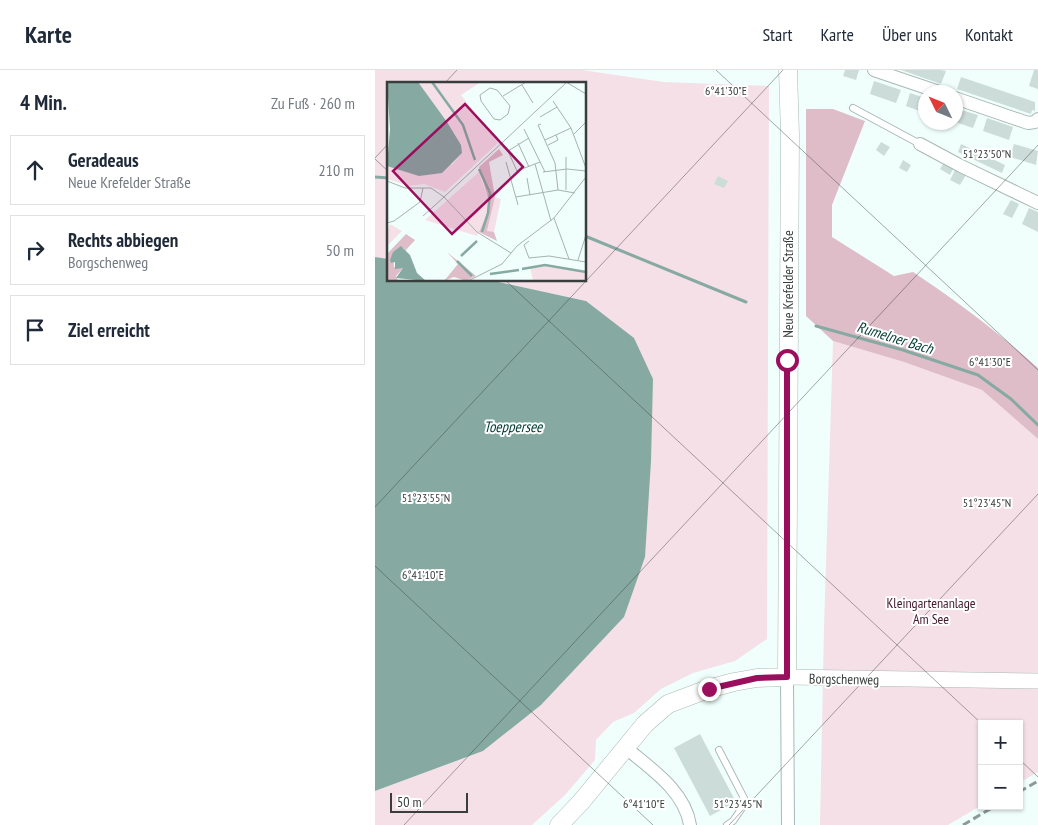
<!DOCTYPE html>
<html lang="de">
<head>
<meta charset="utf-8">
<style>
	:root { --surface:#fff; --page:#f6f6f7; --text:#1f2937; --muted:#747a83; --line:#e0e1e3 }
	body { margin:0; font-family:"PT Sans Narrow",sans-serif; background:var(--page); color:var(--text) }
	.controls { position:absolute; right:15px; bottom:15px; display:grid; overflow:hidden; border-radius:0px; box-shadow:0 1px 4px #0004 }
	.controls button { width:45px; height:45px; display:grid; place-items:center; padding:0; border:0; border-bottom:1px solid var(--line); background:var(--surface); color:var(--text); font:25px sans-serif }
	.compass { position:absolute; left:543px; top:15px; width:45px; height:45px; border-radius:50%; background:var(--surface); box-shadow:0 1px 4px #0004; rotate:313deg }
	.scale { position:absolute; left:15px; bottom:12px; width:78px; box-sizing:border-box; padding-left:5px; border:2px solid #373e3c; border-top:0; font-size:14px; line-height:18px; white-space:nowrap; color:#373e3c; -webkit-text-stroke:4px #fff; paint-order:stroke }
	.stop { position:absolute; width:15px; height:15px; margin:-11px; border:4px solid #9b0e5e; border-radius:50%; background:#fff }
	.stop.end { background:#9b0e5e; border-color:#fff; box-shadow:0 1px 5px #0008 }
	.list { margin:0; padding:0; list-style:none }
	h2 { display:flex; justify-content:space-between; align-items:center; height:65px; margin:0; padding:0 20px; font-size:21px }
	h2 small { font-size:16px; font-weight:400; color:var(--muted) }
	.list li { display:grid; grid-template-columns:32px 1fr auto; gap:15px; align-items:center; box-sizing:border-box; height:70px; margin:0 10px 10px; padding:0 10px; border:1px solid var(--line); border-radius:0px }
	.list b { display:block; font-size:19px; white-space:nowrap }
	.list p { margin:0; font-size:16px; white-space:nowrap; color:var(--muted) }
	.list em { font-size:16px; font-style:normal; color:var(--muted) }
	.icon { flex:none; width:28px; height:28px; fill:none; stroke:currentColor; stroke-width:2; stroke-linecap:round; stroke-linejoin:round }
	.map { position:relative; flex:none; width:663px; height:755px; overflow:hidden }
	header { display:flex; align-items:center; gap:30px; box-sizing:border-box; height:70px; padding:0 25px; background:var(--surface); border-bottom:1px solid var(--line) }
	header strong { font-size:24px }
	nav { display:flex; gap:28px; margin-inline-start:auto; font-size:18px }
	main { display:flex }
	aside { flex:1; background:var(--surface) }
	.map>svg:first-child { display:block }
	.green { fill:#f6e0e8 }
	.forest { fill:#debdc9 }
	.water { fill:#86aaa2 }
	.lines { fill:none; stroke-linecap:round; stroke-linejoin:round }
	.stream { stroke:#86aaa2; stroke-width:3 }
	.building { fill:#ccddd9 }
	.service-casing { stroke:#a8b9b5; stroke-width:8 }
	.minor-casing { stroke:#a8b9b5; stroke-width:14 }
	.tertiary-casing { stroke:#a8b9b5; stroke-width:16 }
	.secondary-casing { stroke:#a8b9b5; stroke-width:19 }
	.service { stroke:#fff; stroke-width:6 }
	.minor { stroke:#fff; stroke-width:12 }
	.tertiary { stroke:#fff; stroke-width:15 }
	.secondary { stroke:#fff; stroke-width:18 }
	.rail { stroke:#8e9996; stroke-width:3; stroke-dasharray:8 4; stroke-linecap:butt }
	.route { stroke:#9b0e5e; stroke-width:6 }
	.ticks { fill:none; stroke:#373e3c; stroke-width:1; stroke-opacity:0.45 }
	.labels { text-anchor:middle; stroke-width:4; stroke-linejoin:round; paint-order:stroke }
	.street-label { font-size:14px; fill:#373e3c; stroke:#fff }
	.park-label { font-size:14px; fill:#441a2d; stroke:#fff }
	.water-label { font-size:15px; font-style:italic; fill:#023b33; stroke:#fff }
	.inset-river { fill:none; stroke:#86aaa2; stroke-width:2.5 }
	.inset-road { fill:none; stroke:#a6b2af; stroke-width:1 }
	.view { fill:#9b0e5e; fill-opacity:0.15; stroke:#9b0e5e; stroke-width:2.5 }
	.inset-edge { fill:none; stroke:#373e3c; stroke-width:2.5 }
	.ticks-label { font-size:12px; text-anchor:middle; fill:#373e3c; stroke:#fff; stroke-width:4; stroke-linejoin:round; paint-order:stroke }
</style>
</head>
<body>
<header>
<strong>Karte</strong>
<nav><a>Start</a><a>Karte</a><a>Über uns</a><a>Kontakt</a></nav>
</header>
<main>
<aside>
<h2>4 Min.<small>Zu Fuß · 260 m</small></h2>
<ul class="list">
<li><svg class="icon" aria-label="ahead" viewBox="0 0 24 24"><path d="M12 20V5M6 11l6-6 6 6"/></svg><div><b>Geradeaus</b><p>Neue Krefelder Straße</p></div><em>210 m</em></li>
<li><svg class="icon" aria-label="right" viewBox="0 0 24 24"><path d="M7 20v-9h11M14 6l5 5-5 5"/></svg><div><b>Rechts abbiegen</b><p>Borgschenweg</p></div><em>50 m</em></li>
<li><svg class="icon" aria-label="arrive" viewBox="0 0 24 24"><path d="M6 21V4h12l-3 4 3 4H6"/></svg><div><b>Ziel erreicht</b></div></li>
</ul>
</aside>
<div class="map">
<svg width="663" height="755" viewBox="0 0 663 755">
	<rect width="100%" height="100%" fill="#f0fffb"/>
	<path class="green" d="M0 0H207L289 12 394 16 392 569 360 591 318 603 286 619 259 643 238 652 221 670 220 690 190 725 157 755H0V721L108 681 166 635 249 547 211 231 114 210H210V14H14V189L0 187Z
		M458 271 529 292 607 320 663 369V702L644 713V654H607V735L573 755H445L449 557Z"/>
	<path class="forest" d="M431 39H458L490 51 457 135V167L519 206 538 202C582 231 624 263 663 298V369L607 320 529 292 458 271 431 246Z"/>
	<path class="water" d="M0 187 14 189V210H114L211 231 259 268 278 309 276 391 270 487 249 547 166 635 108 681 0 721Z"/>
	<g class="lines">
		<path class="stream" d="M0 107 14 108
			M210 166 371 232
			M441 256 528 280 603 305 636 329 663 355"/>
	</g>
	<path class="building" d="M470 0H484L481 10 468 6Z
		M526 0H566L571 1 566 14Z
		M659 0H663V19L654 16Z
		M586 7 660 32V41L657 40 656 44 582 19Z
		M499 11 526 20 521 33 495 24Z
		M535 23 550 28V43L531 36Z
		M580 38 603 45 598 58 580 52Z
		M612 48 638 57 634 70 608 61Z
		M506 72 515 77 509 86 501 80Z
		M586 74 630 95 627 103 583 82Z
		M639 74 663 81 661 95 635 87Z
		M528 90 536 95 532 102 524 98Z
		M568 94 578 99 575 105 565 99Z
		M580 100 591 105 585 115 575 110Z
		M343 106 353 111 349 118 339 114Z
		M636 130 644 134 637 148 628 144Z
		M654 138 663 142V162L647 154Z
		M325 664 361 732 335 746 299 678Z"/>
	<g class="lines">
		<defs>
			<path id="service" d="M478 38 545 74
				M344 680 371 732 358 751 352 755"/>
			<path id="minor" d="M499 0 564 22
				M580 28 653 53 660 52 663 49
				M545 74 586 96 663 133
				M412 607 413 755
				M251 678C275 698 310 721 315 755"/>
			<path id="tertiary" d="M412 607 663 611"/>
			<path id="secondary" d="M184 755 206 732 270 654 293 634 333 619 359 612 382 608 412 607 415 65 413 0"/>
		</defs>
		<use href="#service" class="service-casing"/>
		<use href="#minor" class="minor-casing"/>
		<use href="#tertiary" class="tertiary-casing"/>
		<use href="#secondary" class="secondary-casing"/>
		<use href="#service" class="service"/>
		<use href="#minor" class="minor"/>
		<use href="#tertiary" class="tertiary"/>
		<use href="#secondary" class="secondary"/>
		<path class="rail" d="M644 722 663 711
			M588 755 620 736"/>
	</g>
	<g class="lines">
		<path class="route" d="M334 619 382 608 412 607V290"/>
	</g>
	<path class="ticks" d="M341 0 663 300M69 14 82 0M0 88 14 73M0 89 14 102M130 210 607 654M0 437 408 0M0 496 278 755M644 689 663 707M29 755 663 75M354 755 663 424"/>
	<g class="labels">
		<g class="street-label">
			<text transform="translate(413 214) rotate(-90)" y="5">Neue Krefelder Straße</text>
			<text transform="translate(469 609) rotate(1)" y="5">Borgschenweg</text>
		</g>
		<g class="park-label">
			<text x="556" y="538">Kleingartenanlage<tspan x="556" dy="16">Am See</tspan></text>
		</g>
		<g class="water-label">
			<text transform="translate(520 268) rotate(17)" y="5">Rumelner Bach</text>
			<text x="138" y="362">Toeppersee</text>
		</g>
	</g>
	<g transform="translate(12 12)">
		<rect width="199" height="199" fill="#f0fffb"/>
		<path d="M31 0H94L74 13 111 61 58 110 37 102 22 104 0 97V84L65 83 75 71ZM92 90 101 116 100 132 90 154 38 138ZM108 115 114 117 107 150 104 152 100 149ZM3 142 15 149 0 164V150ZM154 184 199 190V199H146L143 185Z" fill="#f6e0e8"/>
		<path d="M112 67 116 73 102 80 108 115 100 149 107 150 110 159 92 150 100 132 101 116 92 85ZM19 152 28 158 18 169 17 166 6 170 7 185 16 186 9 194 11 199H0V172ZM60 170 89 194 79 199 67 195 57 199 71 182Z" fill="#debdc9"/>
		<path d="M0 0H31L60 40 74 63 75 71 55 91 32 94 0 84 3 47ZM14 164 23 173 30 191 39 199 9 196 16 186 8 187V180L4 181 3 178 6 170Z" fill="#86aaa2"/>
		<path class="inset-river" d="M45 0 76 43 88 78M92 87 103 111 101 131 95 150M74 174 90 159M70 179 85 194M135 187 158 183 199 190M103 192 132 188"/>
		<path class="inset-road" d="M179 0 199 12M135 3 146 21M103 6 110 8 123 24 121 32 113 38 107 37 94 19 93 13ZM116 14 139 0M166 19 184 46 199 86M153 35 170 25M154 42 151 43 168 81 171 108M137 47 158 90M187 52 199 40M142 56 121 69 130 89 153 80M158 58 184 46M131 61 142 85M161 63 171 58 169 53M119 80 131 123M148 82 164 139M156 90 180 87 199 89M140 96 143 113M0 99 18 106H44L57 115 180 0M179 108V75M129 115 171 108 188 111M36 134 57 115 90 150 124 171M167 136 182 177M0 141 7 139 33 120 36 106M142 159 137 163 142 176 162 174 199 180M191 178 199 153M81 199 115 182 130 164 167 136 199 95"/>
		<path class="view" d="M78 22 136 85 65 152 6 89Z"/>
		<rect width="199" height="199" class="inset-edge"/>
	</g>
	<g class="ticks-label">
		<text x="351" y="25">6°41'30"E</text>
		<text x="612" y="88">51°23'50"N</text>
		<text x="615" y="296">6°41'30"E</text>
		<text x="51" y="432">51°23'55"N</text>
		<text x="612" y="437">51°23'45"N</text>
		<text x="48" y="509">6°41'10"E</text>
		<text x="363" y="738">51°23'45"N</text>
		<text x="269" y="738">6°41'10"E</text>
	</g>
</svg>
<div class="controls">
<button>+</button>
<button>−</button>
</div>
<svg class="compass" viewBox="-18 -18 36 36"><path d="M0-13l5 13h-10z" fill="#e53935"/><path d="M0 13l5-13h-10z" fill="#747a83"/></svg>
<div class="scale">50 m</div>
<div class="stop" style="left:412px;top:290px"></div>
<div class="stop end" style="left:334px;top:619px"></div>
</div>
</main>
</body>
</html>
